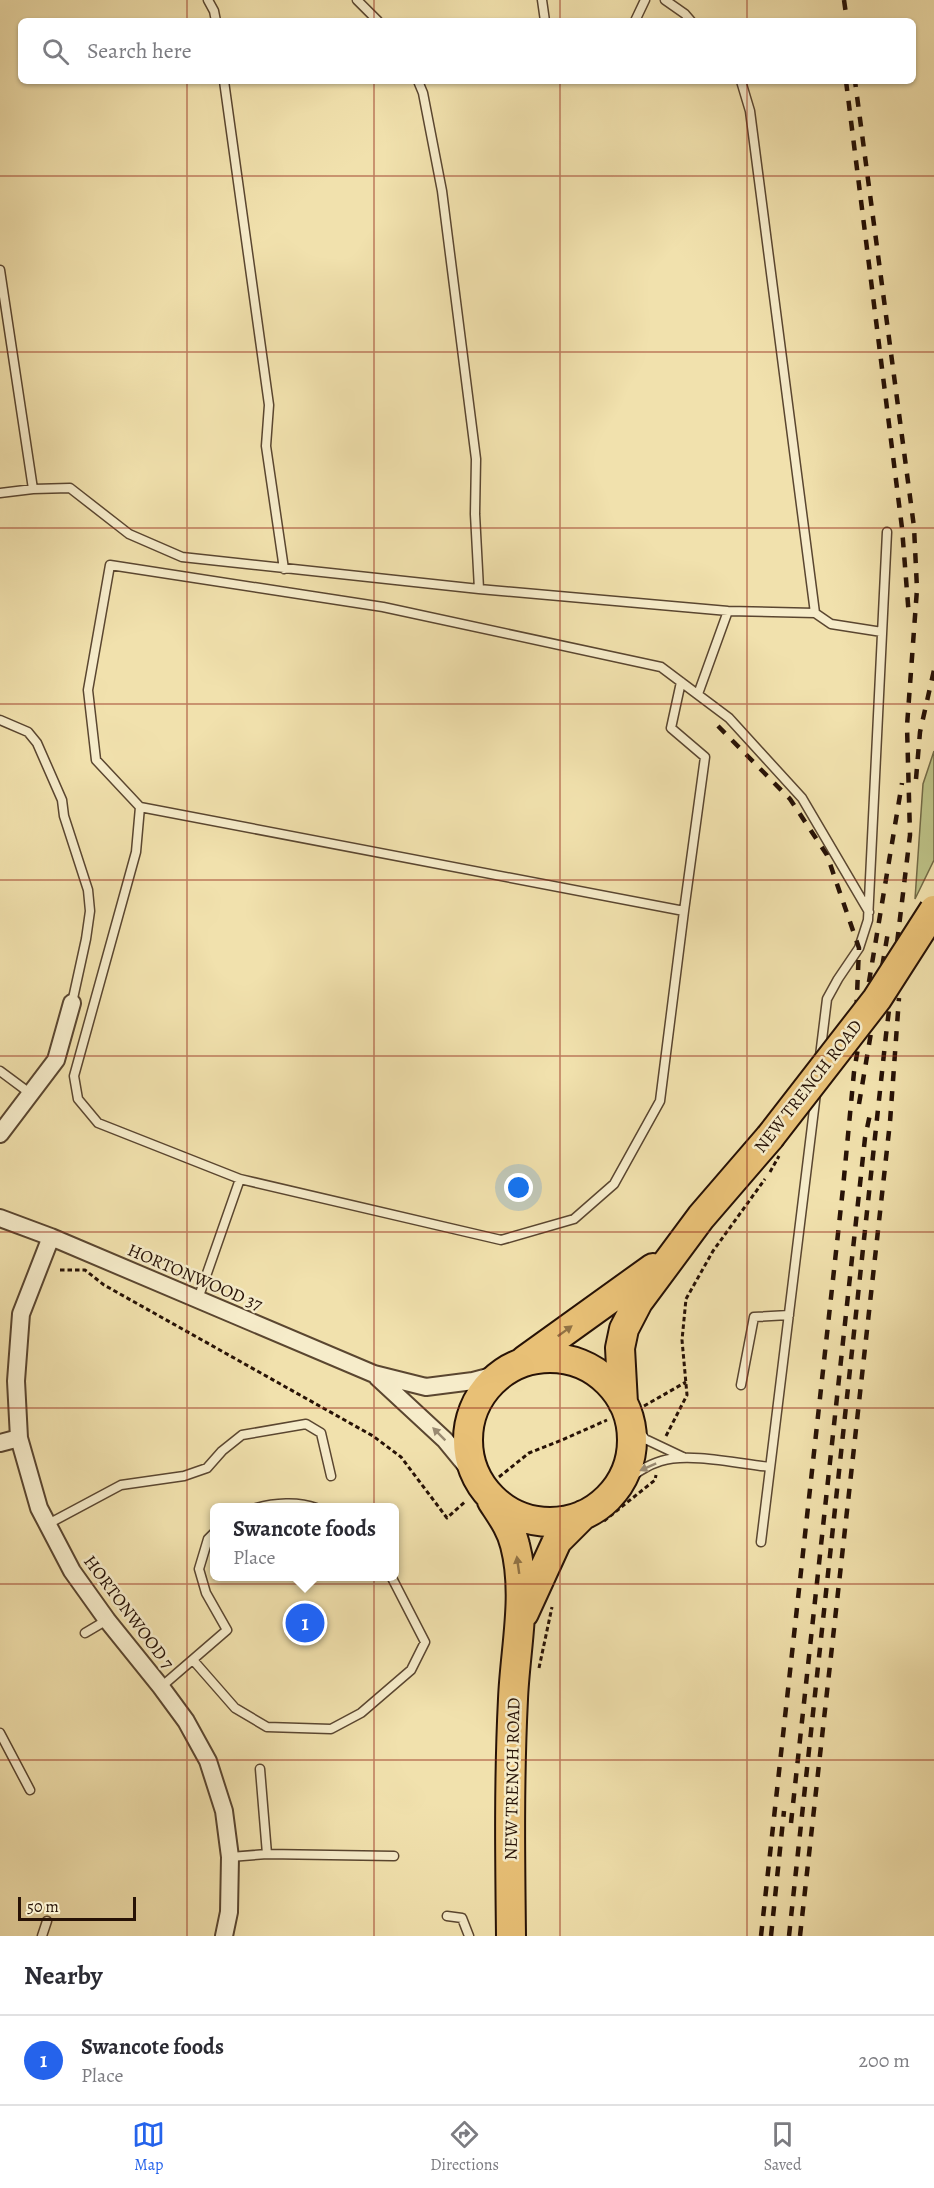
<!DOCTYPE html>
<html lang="en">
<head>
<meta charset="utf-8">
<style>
	:root { --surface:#fff; --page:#f2f2f3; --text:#2b2b33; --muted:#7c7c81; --line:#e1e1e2; --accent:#2563eb }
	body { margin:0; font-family:Alegreya,serif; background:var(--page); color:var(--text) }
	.scale { position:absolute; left:18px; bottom:15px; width:118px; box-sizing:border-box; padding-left:6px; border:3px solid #271206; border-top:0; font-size:16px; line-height:21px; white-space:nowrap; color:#271206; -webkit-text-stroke:4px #f6ecca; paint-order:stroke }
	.you { position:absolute; left:519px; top:1188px; width:21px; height:21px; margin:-15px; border:4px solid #fff; border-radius:50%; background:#1a73e8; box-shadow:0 0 0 9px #1a73e833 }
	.badge { display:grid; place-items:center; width:39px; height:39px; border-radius:50%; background:var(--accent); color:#fff; font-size:20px; font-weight:700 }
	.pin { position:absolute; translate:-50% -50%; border:3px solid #fff; box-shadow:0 2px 6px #0006 }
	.popup { position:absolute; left:210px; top:1503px; width:189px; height:78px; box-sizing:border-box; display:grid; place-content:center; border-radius:9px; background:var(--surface); filter:drop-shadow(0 2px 4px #0005); font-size:20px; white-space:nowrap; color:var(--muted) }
	.popup b { font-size:22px; color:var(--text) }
	.popup::after { content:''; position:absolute; left:50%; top:100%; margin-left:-12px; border:12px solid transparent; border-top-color:var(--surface) }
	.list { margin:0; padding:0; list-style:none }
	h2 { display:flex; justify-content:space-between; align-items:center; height:78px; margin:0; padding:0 24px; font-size:26px }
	h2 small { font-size:20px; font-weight:400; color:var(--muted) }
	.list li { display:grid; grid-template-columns:39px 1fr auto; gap:18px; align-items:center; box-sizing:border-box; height:90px; padding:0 24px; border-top:2px solid var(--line) }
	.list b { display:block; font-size:22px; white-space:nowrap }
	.list p { margin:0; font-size:20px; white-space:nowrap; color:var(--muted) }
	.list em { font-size:20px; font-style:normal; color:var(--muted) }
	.icon { flex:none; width:33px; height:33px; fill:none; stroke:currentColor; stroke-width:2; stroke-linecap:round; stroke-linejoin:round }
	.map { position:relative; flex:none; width:934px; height:1936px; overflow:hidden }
	.search { position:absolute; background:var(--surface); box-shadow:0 2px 4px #0004; left:18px; right:18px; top:18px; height:66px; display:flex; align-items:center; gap:15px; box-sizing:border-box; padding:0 21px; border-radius:9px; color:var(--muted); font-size:22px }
	.sheet { height:168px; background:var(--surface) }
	nav { display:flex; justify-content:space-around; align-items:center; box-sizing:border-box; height:84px; border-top:2px solid var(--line); background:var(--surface); font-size:16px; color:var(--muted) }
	nav a { display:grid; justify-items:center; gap:3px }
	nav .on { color:var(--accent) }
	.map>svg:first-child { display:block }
	.green { fill:#bdc287; stroke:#726a46; stroke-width:1.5 }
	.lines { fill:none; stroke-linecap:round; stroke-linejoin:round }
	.service-casing { stroke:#5a4630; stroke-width:11 }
	.minor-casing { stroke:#5a4630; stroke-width:20 }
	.trunk-casing { stroke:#271206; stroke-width:32 }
	.path { stroke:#271206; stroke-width:3; stroke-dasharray:4.5 3; stroke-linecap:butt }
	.service { stroke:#f6ecca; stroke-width:8 }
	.minor { stroke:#f6ecca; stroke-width:16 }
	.trunk { stroke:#e8c076; stroke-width:28 }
	.rail { stroke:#271206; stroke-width:4.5; stroke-dasharray:10 10; stroke-linecap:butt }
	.trunk-bridge-casing { stroke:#271206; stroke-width:32; stroke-linecap:butt }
	.path-bridge { stroke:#271206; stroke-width:3; stroke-dasharray:4.5 3; stroke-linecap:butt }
	.trunk-bridge { stroke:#e8c076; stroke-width:28 }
	.oneway { fill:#917244 }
	.oneway2 { fill:#998a72 }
	.grid { fill:none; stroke:#8f2418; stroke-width:1.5; stroke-opacity:0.55 }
	.labels { text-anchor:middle; stroke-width:5; stroke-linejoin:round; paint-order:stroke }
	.street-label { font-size:18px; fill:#271206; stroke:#f6ecca }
</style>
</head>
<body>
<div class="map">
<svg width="934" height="1936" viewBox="0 0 934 1936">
	<rect width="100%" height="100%" fill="#f1e1ad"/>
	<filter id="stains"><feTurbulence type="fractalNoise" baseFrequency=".00333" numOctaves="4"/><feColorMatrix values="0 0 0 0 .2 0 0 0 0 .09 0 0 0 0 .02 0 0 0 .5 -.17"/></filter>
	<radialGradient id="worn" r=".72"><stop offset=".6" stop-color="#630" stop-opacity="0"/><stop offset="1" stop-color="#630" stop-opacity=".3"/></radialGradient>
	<path class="green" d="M934 751V860L915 899 923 784Z"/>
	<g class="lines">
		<defs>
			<path id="service" d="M208 0 214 11 216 21
				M357 0 378 21
				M542 0 545 21
				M665 0 685 14 691 21
				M635 21 645 0
				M224 81 269 405 266 446 284 569
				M418 81 423 93 442 191 476 459 475 514 479 589
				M741 81 750 111 815 613
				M0 270 33 489
				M0 493 33 489 70 488 129 534 182 557 479 589 728 611 815 613 831 624 882 632
				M681 682 671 728 705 757 684 911
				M698 694 728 611
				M0 720 28 732 37 743 62 800 64 816 88 890 90 911 86 939 72 1003
				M140 807 96 760 88 690 110 565 383 607 661 667 729 718 802 798 869 912
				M820 1056 827 999 838 979 859 948 868 920 887 532
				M0 1071 31 1094
				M198 1299 240 1179 501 1240 574 1219 614 1184 660 1101 684 911 140 807 136 852 74 1076 78 1099 98 1123 240 1179
				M741 1385 754 1317 789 1315
				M629 1418 645 1439 683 1457
				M617 1487C631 1477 644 1466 661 1461 688 1452 741 1464 770 1467
				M256 1508C274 1503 298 1501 316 1508
				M48 1524 121 1485 184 1476 207 1468 222 1451 242 1435 306 1424 321 1433 331 1476
				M761 1542 816 1093
				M85 1633 107 1620
				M193 1660 235 1708 267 1727 331 1729 361 1713 411 1670 425 1642 391 1576
				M161 1687 227 1630 206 1593 199 1569 208 1539 215 1532
				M0 1733 30 1790
				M260 1769 267 1854
				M230 1857 267 1854 394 1856
				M447 1916 462 1918 469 1936
				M42 1936 47 1921"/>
			<path id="minor" d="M0 1134 56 1060 72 1003
				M0 1218 51 1237 374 1374 426 1387 473 1381 503 1373
				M51 1237 21 1314 16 1381 19 1438 39 1508 72 1571 107 1620 161 1687 186 1721 208 1761 224 1811 230 1857 229 1912 224 1936
				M377 1377 445 1440 477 1479
				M0 1443 19 1438"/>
			<path id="trunk" d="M468 1440a82 82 0 1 1 164 0a82 82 0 1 1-164 0Z
				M525 1360 653 1268
				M623 1403 620 1348 624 1329 638 1302 701 1217 770 1137
				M492 1501C501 1515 511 1528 515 1545 528 1595 515 1649 513 1699 509 1778 510 1857 511 1936
				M524 1613 557 1541 583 1515"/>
		</defs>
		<use href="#service" class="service-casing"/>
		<use href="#minor" class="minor-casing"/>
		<use href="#trunk" class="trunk-casing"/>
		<path class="path" d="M60 1270H85L104 1285 373 1436 401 1457 447 1518 466 1501
			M644 1406 686 1382
			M666 1436 687 1395 682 1340 686 1299 713 1251 765 1179
			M499 1477 529 1453 562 1440 607 1420
			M604 1521 655 1480 656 1475
			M539 1668 552 1607"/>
		<use href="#service" class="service"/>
		<use href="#minor" class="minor"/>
		<use href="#trunk" class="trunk"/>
		<path class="rail" d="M844 0 847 21
			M846 81 902 528 909 617
			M718 726 790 799 827 855 859 948 856 1018
			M916 779 920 732 934 670
			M859 1104 888 932
			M791 1823 865 1138 870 1114
			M761 1936 843 1188 854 1072 902 783
			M771 1936 784 1811
			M789 1936 886 1035 910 835 907 726 917 589 914 527 855 81
			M800 1936 890 1122 899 998"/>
		<defs>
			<path id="trunk-bridge" d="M770 1137 877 999 934 910"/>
		</defs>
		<use href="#trunk-bridge" class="trunk-bridge-casing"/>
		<path class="path-bridge" d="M770 1172 779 1156"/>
		<use href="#trunk-bridge" class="trunk-bridge"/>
	</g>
	<defs><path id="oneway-solid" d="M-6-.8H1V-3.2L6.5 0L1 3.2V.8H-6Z" transform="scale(1.5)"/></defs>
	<g class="oneway">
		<use href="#oneway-solid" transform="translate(565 1331) rotate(-36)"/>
		<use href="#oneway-solid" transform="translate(518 1565) rotate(-98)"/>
	</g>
	<g class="oneway2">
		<use href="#oneway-solid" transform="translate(439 1434) rotate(-135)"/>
		<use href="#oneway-solid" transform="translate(648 1467) rotate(156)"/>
	</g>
	<path class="grid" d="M187 0V21M374 0V21M560 0V21M747 0V21M187 81V1936M374 81V1936M560 81V1936M747 81V1936M0 176H934M0 352H934M0 528H934M0 704H934M0 880H934M0 1056H934M0 1232H934M0 1408H934M0 1584H934M0 1760H934"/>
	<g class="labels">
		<g class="street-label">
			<text transform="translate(808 1086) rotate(-52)" y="6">NEW TRENCH ROAD</text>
			<text transform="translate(195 1277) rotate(23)" y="6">HORTONWOOD 37</text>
			<text transform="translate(129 1612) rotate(53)" y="6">HORTONWOOD 7</text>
			<text transform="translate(512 1779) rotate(-89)" y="6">NEW TRENCH ROAD</text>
		</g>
	</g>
	<rect width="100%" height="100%" filter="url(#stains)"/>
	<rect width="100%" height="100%" fill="url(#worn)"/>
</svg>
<div class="scale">50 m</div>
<div class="you"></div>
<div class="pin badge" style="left:305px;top:1623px">1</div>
<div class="popup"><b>Swancote foods</b>Place</div>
<div class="search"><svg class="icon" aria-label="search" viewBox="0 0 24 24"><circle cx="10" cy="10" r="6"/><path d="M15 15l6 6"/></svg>Search here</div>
</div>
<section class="sheet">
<h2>Nearby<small></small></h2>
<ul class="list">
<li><span class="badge">1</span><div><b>Swancote foods</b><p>Place</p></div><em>200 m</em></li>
</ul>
</section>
<nav>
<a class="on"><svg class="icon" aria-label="map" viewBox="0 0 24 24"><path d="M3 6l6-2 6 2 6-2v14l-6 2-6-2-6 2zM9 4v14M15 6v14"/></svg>Map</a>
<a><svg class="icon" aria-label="directions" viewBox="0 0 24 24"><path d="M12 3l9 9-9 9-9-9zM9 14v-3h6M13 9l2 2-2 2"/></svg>Directions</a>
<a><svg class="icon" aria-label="saved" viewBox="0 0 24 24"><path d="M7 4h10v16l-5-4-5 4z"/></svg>Saved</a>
</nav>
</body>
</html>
